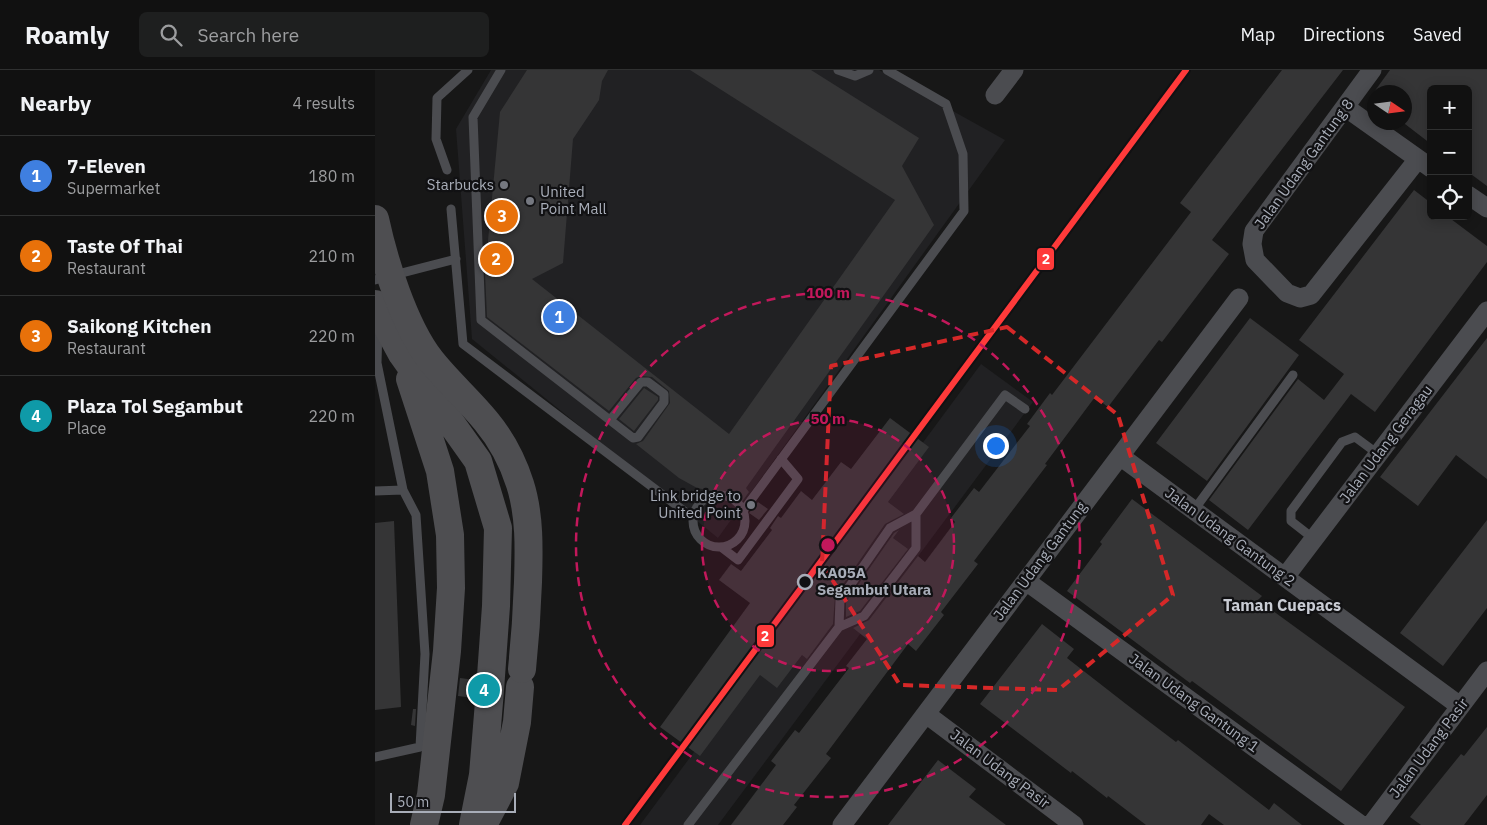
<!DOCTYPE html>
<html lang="en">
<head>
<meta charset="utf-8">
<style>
	:root { --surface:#111; --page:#1e1f1f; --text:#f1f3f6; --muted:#9c9d9f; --line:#303131; --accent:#db2777 }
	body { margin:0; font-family:"IBM Plex Sans",sans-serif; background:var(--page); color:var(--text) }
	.controls { position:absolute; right:15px; top:15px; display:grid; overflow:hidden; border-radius:8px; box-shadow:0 2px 12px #0003 }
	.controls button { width:45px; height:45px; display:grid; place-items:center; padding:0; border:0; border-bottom:1px solid var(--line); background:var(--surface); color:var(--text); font:25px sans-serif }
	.compass { position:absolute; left:992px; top:15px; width:45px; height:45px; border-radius:50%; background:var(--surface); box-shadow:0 2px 12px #0003; rotate:103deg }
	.scale { position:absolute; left:15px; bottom:12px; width:126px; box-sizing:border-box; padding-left:5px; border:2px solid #a8adb8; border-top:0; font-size:14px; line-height:18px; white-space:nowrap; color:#a8adb8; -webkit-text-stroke:4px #111113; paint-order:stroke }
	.you { position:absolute; left:620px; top:375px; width:18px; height:18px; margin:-12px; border:4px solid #fff; border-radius:50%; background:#1a73e8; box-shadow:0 0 0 8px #1a73e833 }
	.badge { display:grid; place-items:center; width:32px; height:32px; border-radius:50%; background:var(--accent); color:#fff; font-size:16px; font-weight:700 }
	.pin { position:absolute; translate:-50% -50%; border:2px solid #fff; box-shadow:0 1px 5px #0006 }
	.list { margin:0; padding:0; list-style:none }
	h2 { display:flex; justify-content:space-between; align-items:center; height:65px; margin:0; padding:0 20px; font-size:21px }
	h2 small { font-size:16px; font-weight:400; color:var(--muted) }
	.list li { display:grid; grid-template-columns:32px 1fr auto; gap:15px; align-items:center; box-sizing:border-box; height:80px; padding:0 20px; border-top:1px solid var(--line) }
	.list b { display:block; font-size:19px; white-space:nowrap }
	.list p { margin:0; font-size:16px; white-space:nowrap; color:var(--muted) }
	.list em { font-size:16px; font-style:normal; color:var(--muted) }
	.icon { flex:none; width:28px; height:28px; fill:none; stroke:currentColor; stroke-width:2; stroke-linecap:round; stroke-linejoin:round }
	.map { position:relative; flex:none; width:1112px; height:755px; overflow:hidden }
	header { display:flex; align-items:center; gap:30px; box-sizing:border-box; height:70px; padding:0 25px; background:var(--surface); border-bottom:1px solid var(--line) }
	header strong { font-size:24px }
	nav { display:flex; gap:28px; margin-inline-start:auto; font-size:18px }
	.search { width:350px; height:45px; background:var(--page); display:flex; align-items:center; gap:12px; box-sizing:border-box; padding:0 18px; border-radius:8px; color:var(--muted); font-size:19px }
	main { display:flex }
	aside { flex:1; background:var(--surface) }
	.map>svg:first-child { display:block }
	.built { fill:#212123 }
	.building { fill:#353536 }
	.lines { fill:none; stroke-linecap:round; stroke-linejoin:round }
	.service { stroke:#4b4c50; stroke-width:9 }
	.minor { stroke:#4b4c50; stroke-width:19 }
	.motorway { stroke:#4e4e51; stroke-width:28 }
	.motorway-bridge { stroke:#4e4e51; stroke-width:28 }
	.rail-1-casing { stroke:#111113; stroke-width:10 }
	.rail-1 { stroke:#ff3a3a; stroke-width:6 }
	.marked { fill:none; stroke:#d62828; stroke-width:4; stroke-dasharray:10 6; stroke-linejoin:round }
	.ring { fill:none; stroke:#c2185b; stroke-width:2.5; stroke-dasharray:9 6 }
	.poi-dot { fill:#757880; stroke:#111113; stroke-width:2 }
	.stop-dot { fill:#111113; stroke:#a8adb8; stroke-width:2.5 }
	.labels { text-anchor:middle; stroke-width:4.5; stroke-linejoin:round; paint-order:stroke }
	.street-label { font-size:15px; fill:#a8adb8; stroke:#111113 }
	.poi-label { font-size:15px; fill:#a8adb8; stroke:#111113; text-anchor:end }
	.stop-label { font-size:15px; font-weight:bold; fill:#a8adb8; stroke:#111113; text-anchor:start }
	.neighbourhood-label { font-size:16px; font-weight:bold; fill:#c9ccd4; stroke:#111113 }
	.centre { fill:#c2185b; stroke:#111113; stroke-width:2.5 }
	.ring-label { font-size:15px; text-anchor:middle; font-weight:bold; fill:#c2185b; stroke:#111113; stroke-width:4.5; stroke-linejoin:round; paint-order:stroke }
	.line-badge { stroke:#111113; stroke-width:2 }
	.badge-label { font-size:14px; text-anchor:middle; font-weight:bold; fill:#fff }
</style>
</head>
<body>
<header>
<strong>Roamly</strong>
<div class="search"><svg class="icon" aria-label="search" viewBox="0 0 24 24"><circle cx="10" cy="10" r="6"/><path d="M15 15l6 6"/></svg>Search here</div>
<nav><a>Map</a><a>Directions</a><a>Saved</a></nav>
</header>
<main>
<aside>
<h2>Nearby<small>4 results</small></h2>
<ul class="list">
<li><span class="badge" style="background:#3f7fe0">1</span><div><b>7-Eleven</b><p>Supermarket</p></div><em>180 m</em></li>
<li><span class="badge" style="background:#e8710a">2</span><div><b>Taste Of Thai</b><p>Restaurant</p></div><em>210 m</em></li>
<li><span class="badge" style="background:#e8710a">3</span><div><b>Saikong Kitchen</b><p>Restaurant</p></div><em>220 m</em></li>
<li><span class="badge" style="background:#0f9aa8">4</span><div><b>Plaza Tol Segambut</b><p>Place</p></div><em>220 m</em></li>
</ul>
</aside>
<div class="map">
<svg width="1112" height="755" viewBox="0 0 1112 755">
	<rect width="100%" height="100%" fill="#171717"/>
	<path class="built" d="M116 0H504L630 70 343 468 97 269 81 59Z
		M606 294 658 332 343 755H265Z"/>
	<path class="building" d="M152 0H233L227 11 224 30 198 69 188 193 157 209 354 364 520 130 315 0H436L544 68 527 96 559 155 371 418 374 422 364 436 347 423 322 418 304 408 261 374 268 371 295 333 294 321 277 307 266 306 261 308 234 341 112 247 110 203 125 42Z
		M907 0H968L837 170 854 184 787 272 784 270 733 337 720 327 670 394 672 395 599 491 603 494 566 542 569 545 541 581 533 574 451 684 456 688 419 735 422 737 408 755H356L401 695 396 691 420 660 424 663 474 598 471 596 492 569 478 558 494 550 543 486 550 492 580 452 576 448 599 418 604 422 655 356 652 354 675 323 677 325 816 142 805 133Z
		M1015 0H1112V116L1093 102V19H1056V74L1030 54V22H999Z
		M1039 120 1056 133V146H1072L1112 176V192L1000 342 976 324 873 460 834 430 923 309 949 330 969 304 924 270Z
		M875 248 924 285 832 411 781 373Z
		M1112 268V409L1081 385 1043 436 1005 407Z
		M269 318 283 327V330L259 361 244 349Z
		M515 348 554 377 513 432 529 444 510 454 460 526 458 554 432 589 427 585 402 618 385 605 325 686 285 657 375 533 344 510 356 494 366 501 397 460 395 458 403 446 406 448 426 421 437 430 466 392 476 399Z
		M757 429 887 526 883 530 1030 637 966 721 817 611 815 613 692 521 727 474 725 472Z
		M383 432 393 439 384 450 374 443Z
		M1112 450V538L1068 596 1025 563Z
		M19 451 26 637 0 640V453Z
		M524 460 518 468 533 479 485 541 471 547V532L519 463Z
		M667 554 699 579 692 588 751 634 801 672 803 670 894 740 899 733 927 755H849L834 744 826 755H771L733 726 732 728 697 701 696 703 605 634Z
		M85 608 100 610 99 628 83 626Z
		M38 639H41L40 656 36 655Z
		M1112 657V725L1089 755H1046L1035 747 1086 684 1089 686Z
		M563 690 601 719 594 727 631 755H513Z"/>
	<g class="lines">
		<path class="service" d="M126 0 98 47 106 250 258 368 263 367 289 332V324L273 312H266L235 350
			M463 0 480 6 494 0
			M72 100 61 69 62 28 93 0
			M76 139 88 274 317 447
			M0 210 81 189
			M0 421 28 420
			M318 451a26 26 0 1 1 52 0a26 26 0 1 1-52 0Z
			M819 440 918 305
			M368 441 589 141 588 84 571 34 512 0
			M939 469 916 451V441L967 372 980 367 1003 384
			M346 477 363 490 423 409 406 389
			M464 557 465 530 515 458 541 444 630 325 650 339
			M0 687 45 677 50 584 41 445 28 420 2 293 3 256
			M313 755 464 557 489 546 541 478V444"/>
		<path class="minor" d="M997 0 879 161 877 174 880 190 912 223 925 228 936 225 1043 89
			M620 25 639 0
			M970 37 1056 98
			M1093 125 1112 138
			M745 386 1085 636
			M910 507 1112 241
			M651 511 986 755
			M551 644 699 755
			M467 755 864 228
			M996 755 1112 601"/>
		<path class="motorway" d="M0 234 27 284 103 391 123 458 121 536 115 620 108 705 98 755
			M35 309 65 401 75 465 76 518 72 581 56 725 49 755
			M108 755 130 713 142 652 145 617"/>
		<path class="motorway-bridge" d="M0 149C9 191 29 255 55 289 72 311 94 330 111 351 126 369 138 392 145 414 155 445 154 480 153 512 152 541 150 570 147 599"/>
		<defs>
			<path id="rail-1" d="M250 755 811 0"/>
		</defs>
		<use href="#rail-1" class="rail-1-casing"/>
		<use href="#rail-1" class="rail-1"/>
	</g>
	<path class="marked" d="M632 257 743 345 798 525 683 620 525 615 447 494 456 296Z"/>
	<circle cx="453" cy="475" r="126" fill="#c2185b" fill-opacity=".12"/>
	<g class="ring">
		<circle cx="453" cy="475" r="126"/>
		<circle cx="453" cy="475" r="252"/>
	</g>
	<g class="poi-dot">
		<circle cx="129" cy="115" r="5"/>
		<circle cx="155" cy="131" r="5"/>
		<circle cx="376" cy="435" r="5"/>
	</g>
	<circle class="stop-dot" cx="430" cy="512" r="7"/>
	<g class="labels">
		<g class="street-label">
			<text transform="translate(929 94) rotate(-54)" y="5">Jalan Udang Gantung 8</text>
			<text transform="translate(1011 374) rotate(-53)" y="5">Jalan Udang Geragau</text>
			<text transform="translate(855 467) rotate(36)" y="5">Jalan Udang Gantung 2</text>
			<text transform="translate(665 491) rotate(-53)" y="5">Jalan Udang Gantung</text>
			<text transform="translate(819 633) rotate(36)" y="5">Jalan Udang Gantung 1</text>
			<text transform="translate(1054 678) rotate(-53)" y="5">Jalan Udang Pasir</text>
			<text transform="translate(625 699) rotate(37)" y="5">Jalan Udang Pasir</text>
		</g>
		<g class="poi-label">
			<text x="119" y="120">Starbucks</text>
			<text x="165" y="127" text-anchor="start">United<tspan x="165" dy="17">Point Mall</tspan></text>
			<text x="366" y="431">Link bridge to<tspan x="366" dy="17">United Point</tspan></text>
		</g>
		<g class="stop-label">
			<text x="442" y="508">KA05A<tspan x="442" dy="17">Segambut Utara</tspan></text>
		</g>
		<g class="neighbourhood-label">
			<text x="907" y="541">Taman Cuepacs</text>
		</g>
	</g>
	<circle cx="453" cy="475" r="8" class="centre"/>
	<g class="ring-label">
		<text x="453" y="228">100 m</text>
		<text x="453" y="354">50 m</text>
	</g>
	<g class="line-badge">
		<rect x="661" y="177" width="19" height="24" rx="5" fill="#ff3a3a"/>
		<rect x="381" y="554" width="19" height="24" rx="5" fill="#ff3a3a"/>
	</g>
	<g class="badge-label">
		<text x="671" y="194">2</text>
		<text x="390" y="571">2</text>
	</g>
</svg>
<div class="controls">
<button>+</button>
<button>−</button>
<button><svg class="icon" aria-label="locate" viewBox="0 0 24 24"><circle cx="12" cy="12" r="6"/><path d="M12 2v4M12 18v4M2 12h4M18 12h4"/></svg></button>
</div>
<svg class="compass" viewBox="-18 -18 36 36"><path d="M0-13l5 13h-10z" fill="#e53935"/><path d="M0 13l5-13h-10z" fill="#9c9d9f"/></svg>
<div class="scale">50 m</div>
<div class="you"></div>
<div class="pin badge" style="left:184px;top:247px;background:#3f7fe0">1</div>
<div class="pin badge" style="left:121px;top:189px;background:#e8710a">2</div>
<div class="pin badge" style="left:127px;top:146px;background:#e8710a">3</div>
<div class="pin badge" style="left:109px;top:620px;background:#0f9aa8">4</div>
</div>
</main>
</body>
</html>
